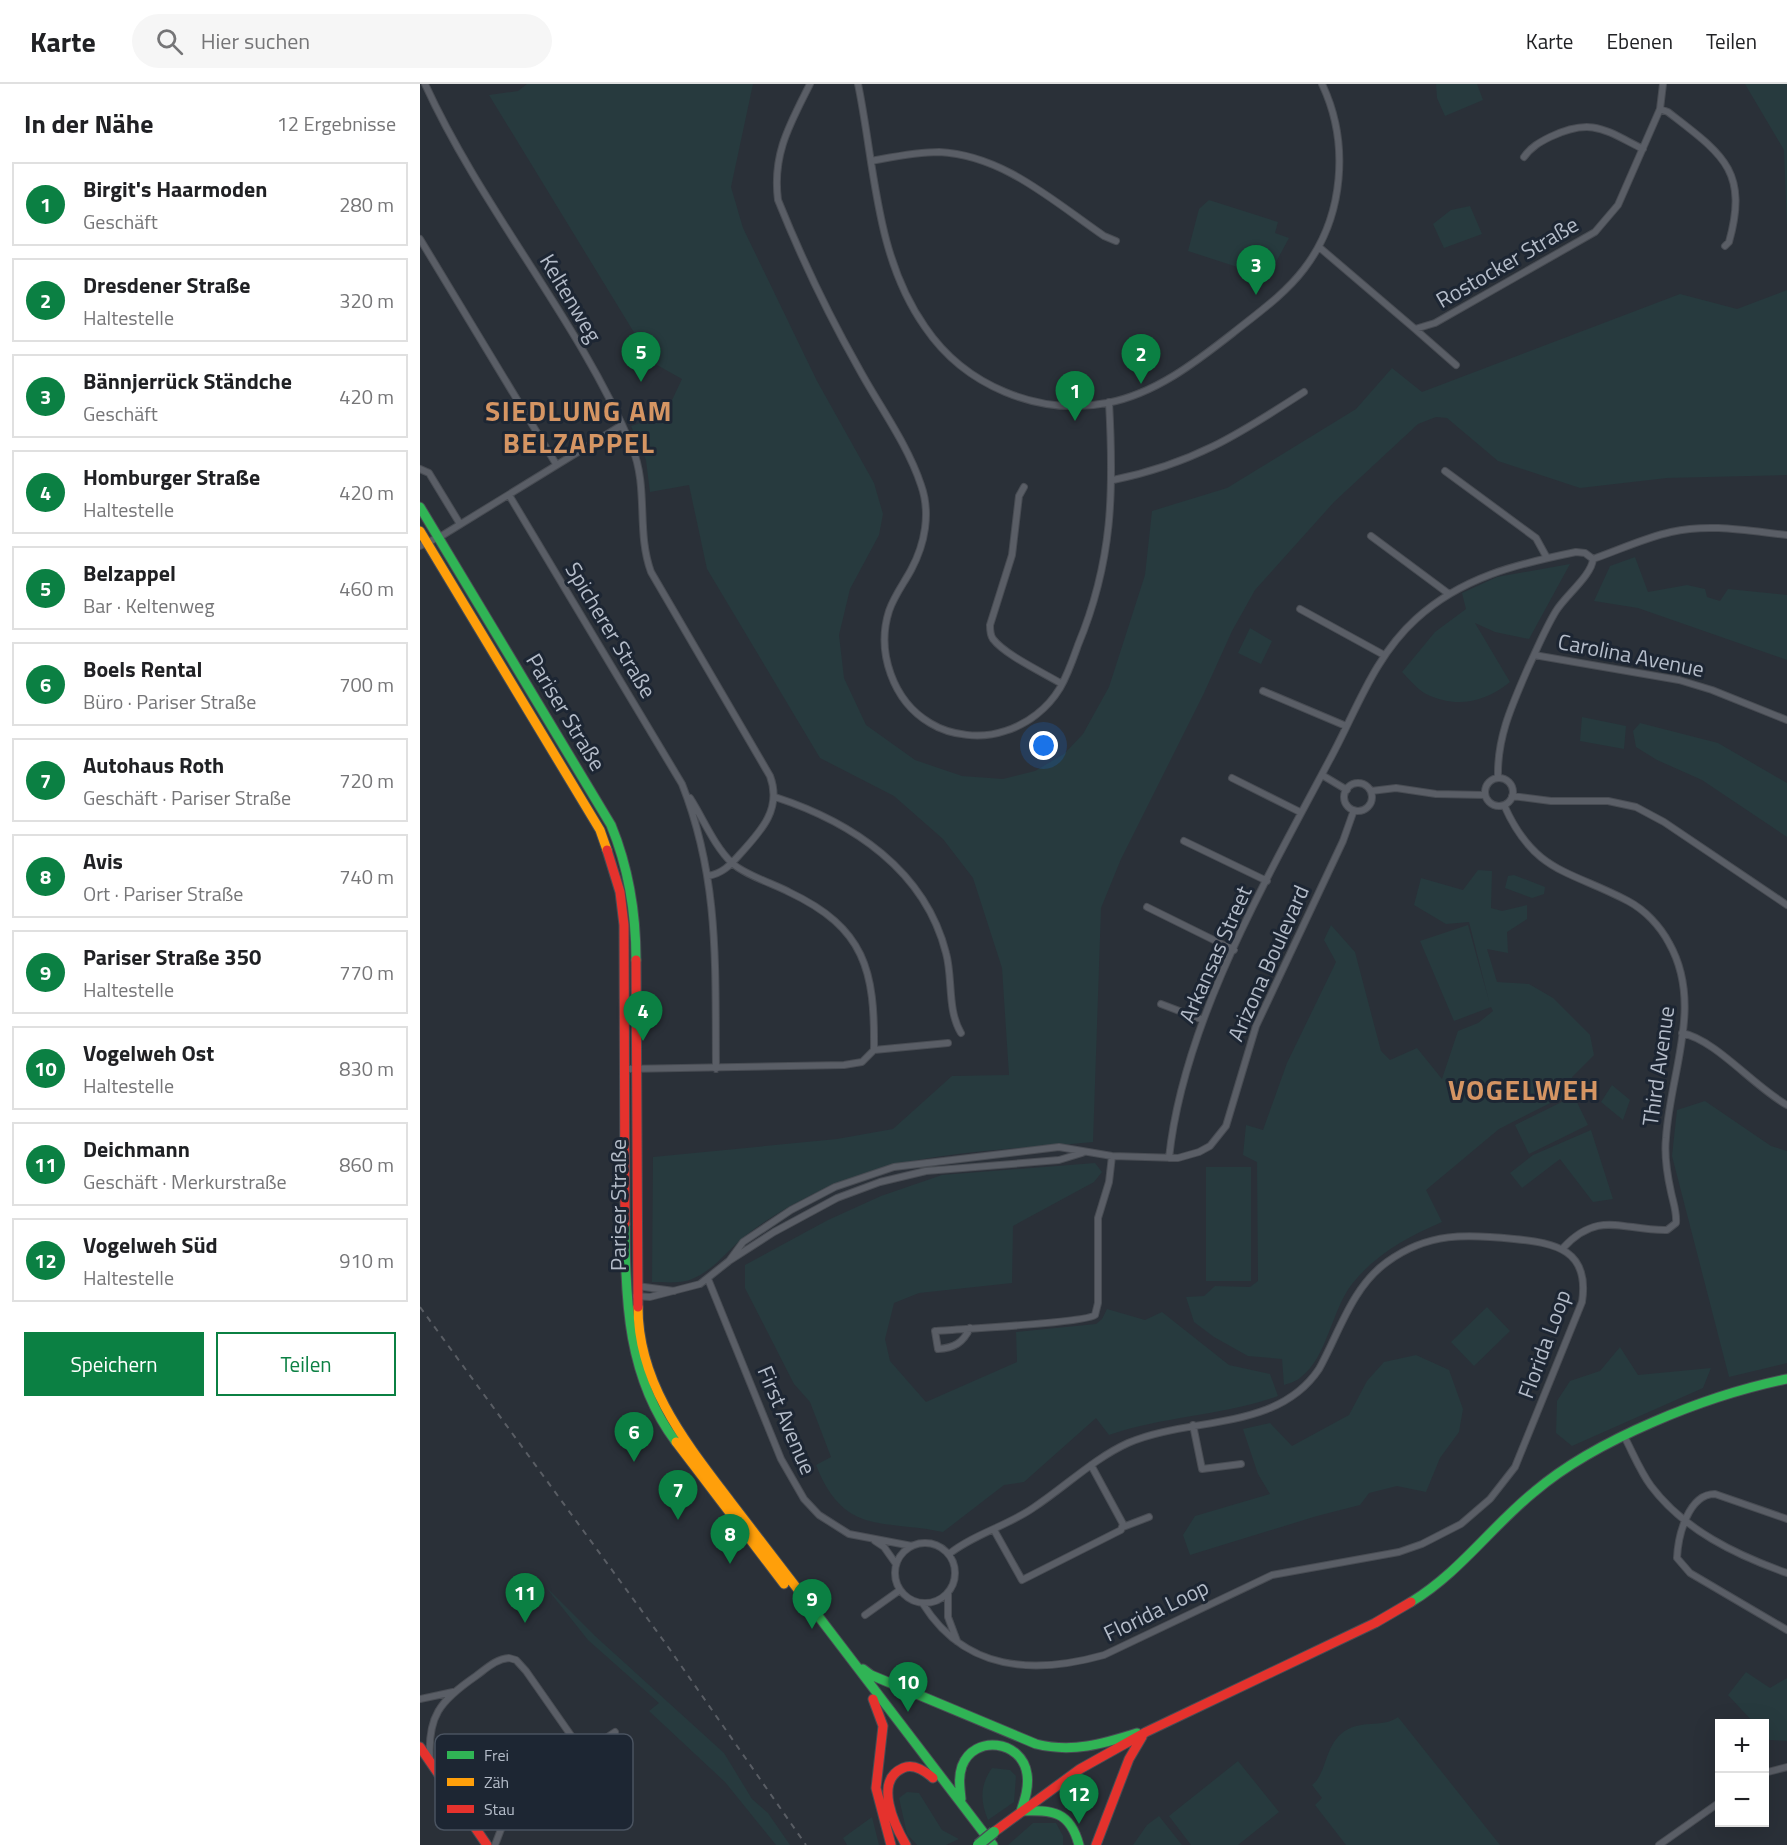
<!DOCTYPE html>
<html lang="de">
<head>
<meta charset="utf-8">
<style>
	:root { --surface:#fff; --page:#f6f6f6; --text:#202124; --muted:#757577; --line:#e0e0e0; --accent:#0b8043 }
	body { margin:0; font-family:"Titillium Web",sans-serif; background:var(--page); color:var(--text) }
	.controls { position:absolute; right:18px; bottom:18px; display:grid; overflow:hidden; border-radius:0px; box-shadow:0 6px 24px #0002 }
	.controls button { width:54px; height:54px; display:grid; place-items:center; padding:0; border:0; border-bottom:2px solid var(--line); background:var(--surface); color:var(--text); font:30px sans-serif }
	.you { position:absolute; left:624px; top:662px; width:21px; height:21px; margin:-15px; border:4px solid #fff; border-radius:50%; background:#1a73e8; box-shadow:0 0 0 9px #1a73e833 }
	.badge { display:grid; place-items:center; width:39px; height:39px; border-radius:50%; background:var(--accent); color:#fff; font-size:20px; font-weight:700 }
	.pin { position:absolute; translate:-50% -50px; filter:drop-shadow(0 2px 3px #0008) }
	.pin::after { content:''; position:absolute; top:32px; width:21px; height:18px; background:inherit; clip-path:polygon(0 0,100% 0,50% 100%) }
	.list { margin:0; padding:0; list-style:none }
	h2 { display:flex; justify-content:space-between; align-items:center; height:78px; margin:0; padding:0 24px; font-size:26px }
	h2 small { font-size:20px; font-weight:400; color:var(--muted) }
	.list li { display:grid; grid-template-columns:39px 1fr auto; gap:18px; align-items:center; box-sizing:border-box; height:84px; margin:0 12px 12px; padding:0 12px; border:2px solid var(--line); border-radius:0px }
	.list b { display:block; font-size:22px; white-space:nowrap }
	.list p { margin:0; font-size:20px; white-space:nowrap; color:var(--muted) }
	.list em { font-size:20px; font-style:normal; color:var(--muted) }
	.actions { display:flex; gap:12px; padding:18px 24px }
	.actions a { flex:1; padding:14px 0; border:2px solid var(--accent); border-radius:0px; text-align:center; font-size:21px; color:var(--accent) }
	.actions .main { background:var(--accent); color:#fff }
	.icon { flex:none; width:33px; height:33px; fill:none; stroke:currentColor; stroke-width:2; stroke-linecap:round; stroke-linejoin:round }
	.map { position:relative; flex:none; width:1367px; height:1761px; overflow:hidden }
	header { display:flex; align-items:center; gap:36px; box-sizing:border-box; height:84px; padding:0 30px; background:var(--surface); border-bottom:2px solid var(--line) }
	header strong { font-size:28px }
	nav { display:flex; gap:33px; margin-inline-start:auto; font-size:21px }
	.search { width:420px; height:54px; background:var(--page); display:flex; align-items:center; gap:15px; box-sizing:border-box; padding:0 21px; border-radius:33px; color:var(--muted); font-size:22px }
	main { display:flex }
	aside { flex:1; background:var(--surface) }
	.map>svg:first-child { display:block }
	.green { fill:#273a3e }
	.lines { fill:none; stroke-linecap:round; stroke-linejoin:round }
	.street-casing { stroke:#484c53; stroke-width:8 }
	.fast-casing { stroke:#484c53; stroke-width:11 }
	.slow-casing { stroke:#484c53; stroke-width:11 }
	.jam-casing { stroke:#484c53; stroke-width:11 }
	.street { stroke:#5a5e66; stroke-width:6 }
	.fast { stroke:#30b455; stroke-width:9 }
	.slow { stroke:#ff9f0a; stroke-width:9 }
	.jam { stroke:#e5322d; stroke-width:9 }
	.rail { stroke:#595d64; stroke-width:2; stroke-dasharray:6 6; stroke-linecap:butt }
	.fast-bridge-casing { stroke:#484c55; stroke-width:13; stroke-linecap:butt }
	.fast-bridge { stroke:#30b455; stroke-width:10 }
	.labels { text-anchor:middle; stroke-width:6; stroke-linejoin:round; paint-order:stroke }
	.street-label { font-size:22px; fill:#b4bcc9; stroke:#1d2633 }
	.district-label { font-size:28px; font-weight:bold; letter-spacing:1.5px; fill:#d59563; stroke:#1d2633 }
	.key { fill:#1d2633; stroke:#4a5360; stroke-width:1.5 }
	.key-label { font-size:16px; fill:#b4bcc9 }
</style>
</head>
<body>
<header>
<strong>Karte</strong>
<div class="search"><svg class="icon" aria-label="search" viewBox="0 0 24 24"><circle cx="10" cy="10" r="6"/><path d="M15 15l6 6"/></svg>Hier suchen</div>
<nav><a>Karte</a><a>Ebenen</a><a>Teilen</a></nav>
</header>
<main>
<aside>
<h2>In der Nähe<small>12 Ergebnisse</small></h2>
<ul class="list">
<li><span class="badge">1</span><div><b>Birgit's Haarmoden</b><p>Geschäft</p></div><em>280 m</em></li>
<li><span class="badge">2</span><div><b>Dresdener Straße</b><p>Haltestelle</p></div><em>320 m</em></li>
<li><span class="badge">3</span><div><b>Bännjerrück Ständche</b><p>Geschäft</p></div><em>420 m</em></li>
<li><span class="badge">4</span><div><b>Homburger Straße</b><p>Haltestelle</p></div><em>420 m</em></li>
<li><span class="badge">5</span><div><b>Belzappel</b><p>Bar · Keltenweg</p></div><em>460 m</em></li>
<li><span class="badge">6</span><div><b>Boels Rental</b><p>Büro · Pariser Straße</p></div><em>700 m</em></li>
<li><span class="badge">7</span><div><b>Autohaus Roth</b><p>Geschäft · Pariser Straße</p></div><em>720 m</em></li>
<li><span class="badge">8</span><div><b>Avis</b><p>Ort · Pariser Straße</p></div><em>740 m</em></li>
<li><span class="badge">9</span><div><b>Pariser Straße 350</b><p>Haltestelle</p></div><em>770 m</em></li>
<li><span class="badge">10</span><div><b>Vogelweh Ost</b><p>Haltestelle</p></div><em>830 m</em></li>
<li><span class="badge">11</span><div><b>Deichmann</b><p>Geschäft · Merkurstraße</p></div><em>860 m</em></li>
<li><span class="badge">12</span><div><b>Vogelweh Süd</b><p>Haltestelle</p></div><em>910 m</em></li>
</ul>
<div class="actions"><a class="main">Speichern</a><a>Teilen</a></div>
</aside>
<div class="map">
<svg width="1367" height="1761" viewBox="0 0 1367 1761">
	<rect width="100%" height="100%" fill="#2a3038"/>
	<path class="green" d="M107 0H333L311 103 323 144 397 297 454 399 463 430 459 451 430 505 419 551 424 594 446 641 495 676 542 692 583 695 615 687 644 670 663 650 689 603 725 491 732 427 807 404 936 325 972 284 1002 308 1260 210 1317 225 1367 206V391L1247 394 1160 404 1078 377 1027 334 1016 333 998 340 914 418 835 506 812 547 784 609 701 775 681 824 673 1058C589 1066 500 1066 421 1098 388 1111 353 1130 325 1152 308 1166 294 1186 272 1195 261 1200 244 1198 232 1198L233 1073 417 1055 473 1045 532 992 589 991 582 884 553 794 523 755 474 712 400 674 287 485 269 401 230 408 226 376 211 342 245 331 262 295 212 267 218 255 69 11 98 7Z
		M1016 0H1057L1063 16 1025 32 1017 14Z
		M1325 0H1367V145L1364 66Z
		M789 116 858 138 855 149 869 154 848 193 768 167 779 125Z
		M1050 122 1062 150 1024 164 1013 140 1031 126Z
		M1215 473 1228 508 1267 501 1285 505 1287 513 1300 517 1308 505 1367 511V576L1218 524 1174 517 1190 482Z
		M1150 480 1109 555 1075 548 1055 539 1090 598C1065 618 1037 625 1006 610 997 605 989 595 982 588L1015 548 1046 525 1042 509 1077 493Z
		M830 544 852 557 841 580 818 569Z
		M1162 633 1206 642 1204 665 1160 657Z
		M1220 639 1298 659 1367 699V753L1282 696 1237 676 1216 663 1213 647Z
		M1058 786 1072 787 1071 824 1082 827 1107 821V835L1087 848 1088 869 1067 865 1077 898 1109 900 1133 914 1170 951 1174 971 1152 993 1154 1007 1079 1045 1006 1106 1022 1138C987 1153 956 1170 932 1200 912 1225 907 1274 881 1293 877 1297 870 1299 864 1301L862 1275 828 1272 794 1253 774 1238 766 1213 784 1212 795 1202 830 1203 838 1197 837 1078 823 1071 826 1041 843 1046 867 979 916 878 904 856 911 841 935 868 961 967 970 976 997 964 1022 995 1038 947 1058 939 1073 927 1071 923 1034 937 1000 857 1048 841 1069 917 1049 838 1026 840 994 821 1001 794 1043 806Z
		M1094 791 1125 803 1124 810 1112 814 1085 804 1088 792Z
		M1192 1001 1210 1016 1203 1036 1181 1018Z
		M1154 1012 1168 1041 1109 1070 1095 1041Z
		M1285 1017 1351 1062 1367 1067V1279L1309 1293 1252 1072 1257 1026Z
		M1171 1046 1193 1115 1173 1118 1140 1075 1102 1104 1090 1089 1113 1071Z
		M675 1079 682 1088 674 1098 593 1142 592 1199 499 1209 474 1219 465 1255 470 1277 506 1318 597 1278 596 1248 676 1240 682 1235 687 1225 725 1236 742 1228 809 1281 850 1290 858 1312C803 1332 744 1332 689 1351L676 1334 604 1398 584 1401 523 1448C462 1435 424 1452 396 1381L411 1373 390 1318 374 1300 325 1204V1181L408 1136 461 1112 522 1091Z
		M786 1083H831V1197H786Z
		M1067 1223 1090 1247 1054 1282 1031 1258Z
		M1200 1263 1218 1291 1291 1284 1283 1304 1152 1362 1136 1349 1137 1317 1150 1297 1180 1287Z
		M996 1271 1029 1286 1043 1325 1039 1348 1020 1374 1006 1408 977 1402 949 1409 940 1421 897 1432 770 1471 763 1451 775 1432 850 1410 838 1390 823 1345 850 1339 872 1362 929 1331 947 1297 964 1278Z
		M125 1502 174 1551 304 1669 332 1715 348 1729 370 1761H356L305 1698 229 1627 239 1619 168 1556Z
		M1326 1588 1350 1604 1367 1594V1657L1350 1656 1345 1651 1344 1640 1334 1639 1308 1611Z
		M978 1633 1080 1761H926L895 1721 902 1714 892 1701C907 1689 904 1665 921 1650 939 1634 962 1645 978 1633Z
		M818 1677 859 1728 818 1761H771L749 1732Z
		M572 1684 590 1686 596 1692 594 1718 568 1736C560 1717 560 1701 572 1684Z
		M487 1708 499 1709 522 1746 539 1755 526 1761H497L487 1750 479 1714Z
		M739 1732 762 1761H713L727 1741Z
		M452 1733 459 1761H427L423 1754Z
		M613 1739H636L643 1752V1761H588Z"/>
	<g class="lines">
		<defs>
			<path id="street" d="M5 0C63 127 158 235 212 363 229 404 216 447 231 488L350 692C362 724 342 746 321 769 311 780 304 789 288 792
				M390 0C370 40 352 70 358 116 381 173 408 230 438 283 459 322 487 359 501 401 511 429 505 460 491 486 484 499 474 512 469 527 456 568 473 617 510 639 531 652 562 655 585 647 608 640 628 624 640 604 648 590 653 575 658 561 693 477 694 407 689 318
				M438 0C455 82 455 172 505 243 545 302 618 332 687 319 735 310 776 278 813 249 838 229 865 210 884 185 924 133 930 59 902 0
				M1240 25 1248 28C1302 70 1329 86 1309 158L1305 162
				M1104 73C1111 63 1120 58 1130 53 1172 33 1185 46 1223 65
				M451 77C473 73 496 68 519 68 583 71 633 117 684 152L696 157
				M0 155 136 380
				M899 163 995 245 1015 239 1175 148 1198 121 1240 25 1243 0
				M995 245 1036 281
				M0 385 9 389 40 440
				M1025 387 1116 454 1127 474
				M693 396C772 380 818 351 884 308
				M604 403 599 412 592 471 570 541C570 545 570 551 573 555 585 571 624 589 642 600
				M89 411 262 700C300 796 295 884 296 985
				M951 452 1029 510
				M0 462 23 451 202 341
				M1173 475C1199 466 1224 454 1251 448 1290 439 1329 447 1367 451
				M880 525 964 571
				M1114 571 1259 596 1292 606 1367 636
				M843 607 926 642
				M902 691 927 706
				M1078 693C1077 653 1092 621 1108 584 1117 565 1125 545 1136 527 1145 512 1172 491 1173 475
				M812 694 880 728
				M1065 708a14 14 0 1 1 28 0a14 14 0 1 1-28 0Z
				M924 713a14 14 0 1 1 28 0a14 14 0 1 1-28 0Z
				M951 707 976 704 1016 710 1065 711
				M1092 712 1131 717H1188L1216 723 1244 738 1367 821
				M355 713C432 738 505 786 526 869 533 894 527 926 541 949
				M1084 721C1114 789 1149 786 1208 817 1225 826 1240 842 1249 859 1284 921 1250 988 1246 1054 1244 1072 1247 1090 1251 1108 1253 1118 1257 1128 1256 1139L1247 1146C1203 1147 1179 1125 1143 1164
				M764 757 847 797
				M727 823 814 866
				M741 920 783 936
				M1262 949C1296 956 1333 1002 1367 1021
				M454 966 528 959
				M205 985 424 981 442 978 454 966C455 886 445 844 369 808 354 800 323 790 312 779 294 762 283 734 270 714
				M749 1074C763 939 846 796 909 677 936 628 953 574 996 535 1042 493 1097 480 1156 468L1165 469 1173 475
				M309 1177 323 1158 371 1126 415 1103 474 1083 639 1063 692 1072 758 1074 779 1068 790 1062 806 1042 836 942 923 757 934 726
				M288 1195 361 1375 384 1415 399 1431 429 1450 492 1462
				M217 1202 254 1207
				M216 1212 230 1213 280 1200 309 1177 354 1148 417 1114 460 1098 506 1087 639 1076 662 1069
				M550 1244C543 1259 534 1264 518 1265L515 1247C538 1245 665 1239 675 1231L678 1219V1134L689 1098 692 1072
				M773 1341 782 1385 821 1380
				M1204 1352C1213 1369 1220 1387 1231 1402 1264 1446 1316 1471 1367 1489
				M1367 1435 1295 1410C1268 1410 1258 1452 1257 1474L1270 1489 1367 1546
				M703 1443 729 1433
				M574 1446 602 1496 701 1446 703 1440 671 1381
				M455 1457 464 1463 476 1480
				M475 1489a30 30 0 1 1 60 0a30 30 0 1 1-60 0Z
				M528 1509V1533L537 1557
				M503 1520C545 1587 613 1591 684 1571L852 1491 979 1468 1002 1460 1041 1440 1070 1415 1095 1383 1162 1218C1170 1166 1136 1159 1094 1155 1047 1150 1008 1148 967 1178 932 1203 919 1249 899 1285 857 1348 770 1332 708 1359 673 1375 645 1403 613 1424 587 1442 554 1450 529 1470
				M445 1531 480 1506
				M0 1615 33 1608
				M10 1677C7 1632 20 1617 56 1592 67 1584 76 1575 89 1574L96 1576 106 1587 164 1670
				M1344 1689 1367 1683
				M55 1741 195 1648
				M75 1761 83 1740 101 1715
				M1239 1761 1300 1718"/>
			<path id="fast" d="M0 423 191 741C209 785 216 828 216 876
				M205 1140C205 1217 208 1294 256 1358
				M386 1516 573 1761
				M991 1518C1039 1489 1071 1443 1114 1408 1176 1355 1288 1311 1367 1295
				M443 1585 451 1591 616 1660C652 1669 683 1660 717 1649
				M541 1715C540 1704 538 1694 542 1682 554 1650 602 1656 607 1690 609 1703 605 1715 601 1727
				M601 1727C633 1726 650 1727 659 1761"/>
			<path id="slow" d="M0 447 180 746 187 766
				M218 1223C218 1300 266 1359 310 1417 335 1450 361 1483 386 1516
				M256 1358 364 1500"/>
			<path id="jam" d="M187 766 200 808 204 841 205 1140
				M216 876 218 1223
				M453 1615 463 1642 456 1704 471 1761
				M0 1663 67 1761
				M574 1748 660 1685 726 1648 955 1539 991 1518
				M486 1761C475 1742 453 1697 483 1684 494 1679 505 1687 513 1694
				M676 1761 709 1675 722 1653"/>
		</defs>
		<use href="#street" class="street-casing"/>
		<use href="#fast" class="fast-casing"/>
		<use href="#slow" class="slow-casing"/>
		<use href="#jam" class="jam-casing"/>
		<use href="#street" class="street"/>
		<use href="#fast" class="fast"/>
		<use href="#slow" class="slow"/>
		<use href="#jam" class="jam"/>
		<path class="rail" d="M0 1223 246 1560 386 1761"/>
		<defs>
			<path id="fast-bridge" d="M558 1761 574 1748"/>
		</defs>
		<use href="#fast-bridge" class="fast-bridge-casing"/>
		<use href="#fast-bridge" class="fast-bridge"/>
	</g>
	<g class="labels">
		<g class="street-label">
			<text transform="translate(1087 178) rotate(-30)" y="8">Rostocker Straße</text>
			<text transform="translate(151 214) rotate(59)" y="8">Keltenweg</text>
			<text transform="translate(191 546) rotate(59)" y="8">Spicherer Straße</text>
			<text transform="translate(1211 571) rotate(11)" y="8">Carolina Avenue</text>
			<text transform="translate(146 628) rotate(59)" y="8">Pariser Straße</text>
			<text transform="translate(795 870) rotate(-66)" y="8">Arkansas Street</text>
			<text transform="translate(848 879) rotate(-66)" y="8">Arizona Boulevard</text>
			<text transform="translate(1238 982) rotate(-82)" y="8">Third Avenue</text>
			<text transform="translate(198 1121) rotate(-90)" y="8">Pariser Straße</text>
			<text transform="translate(1124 1260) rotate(-70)" y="8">Florida Loop</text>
			<text transform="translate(367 1336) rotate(67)" y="8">First Avenue</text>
			<text transform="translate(736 1526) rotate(-26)" y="8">Florida Loop</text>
		</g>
		<g class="district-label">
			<text x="159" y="337">SIEDLUNG AM<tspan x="159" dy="32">BELZAPPEL</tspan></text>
			<text x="1104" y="1016">VOGELWEH</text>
		</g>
	</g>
	<rect x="15" y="1650" width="198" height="96" rx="9" class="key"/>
	<rect x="27" y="1667" width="27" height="8" fill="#30b455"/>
	<rect x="27" y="1694" width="27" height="8" fill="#ff9f0a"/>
	<rect x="27" y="1721" width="27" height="8" fill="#e5322d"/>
	<g class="key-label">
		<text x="64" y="1677">Frei</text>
		<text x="64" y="1704">Zäh</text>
		<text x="64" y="1731">Stau</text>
	</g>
</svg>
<div class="controls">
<button>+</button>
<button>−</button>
</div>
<div class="you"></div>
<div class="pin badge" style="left:655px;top:337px">1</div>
<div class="pin badge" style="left:721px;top:300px">2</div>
<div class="pin badge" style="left:836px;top:211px">3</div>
<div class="pin badge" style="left:223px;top:957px">4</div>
<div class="pin badge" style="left:221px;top:298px">5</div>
<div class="pin badge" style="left:214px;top:1378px">6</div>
<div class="pin badge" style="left:258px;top:1436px">7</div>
<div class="pin badge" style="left:310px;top:1480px">8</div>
<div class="pin badge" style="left:392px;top:1545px">9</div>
<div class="pin badge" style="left:488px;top:1628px">10</div>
<div class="pin badge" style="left:105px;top:1539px">11</div>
<div class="pin badge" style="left:659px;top:1740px">12</div>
</div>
</main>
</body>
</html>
